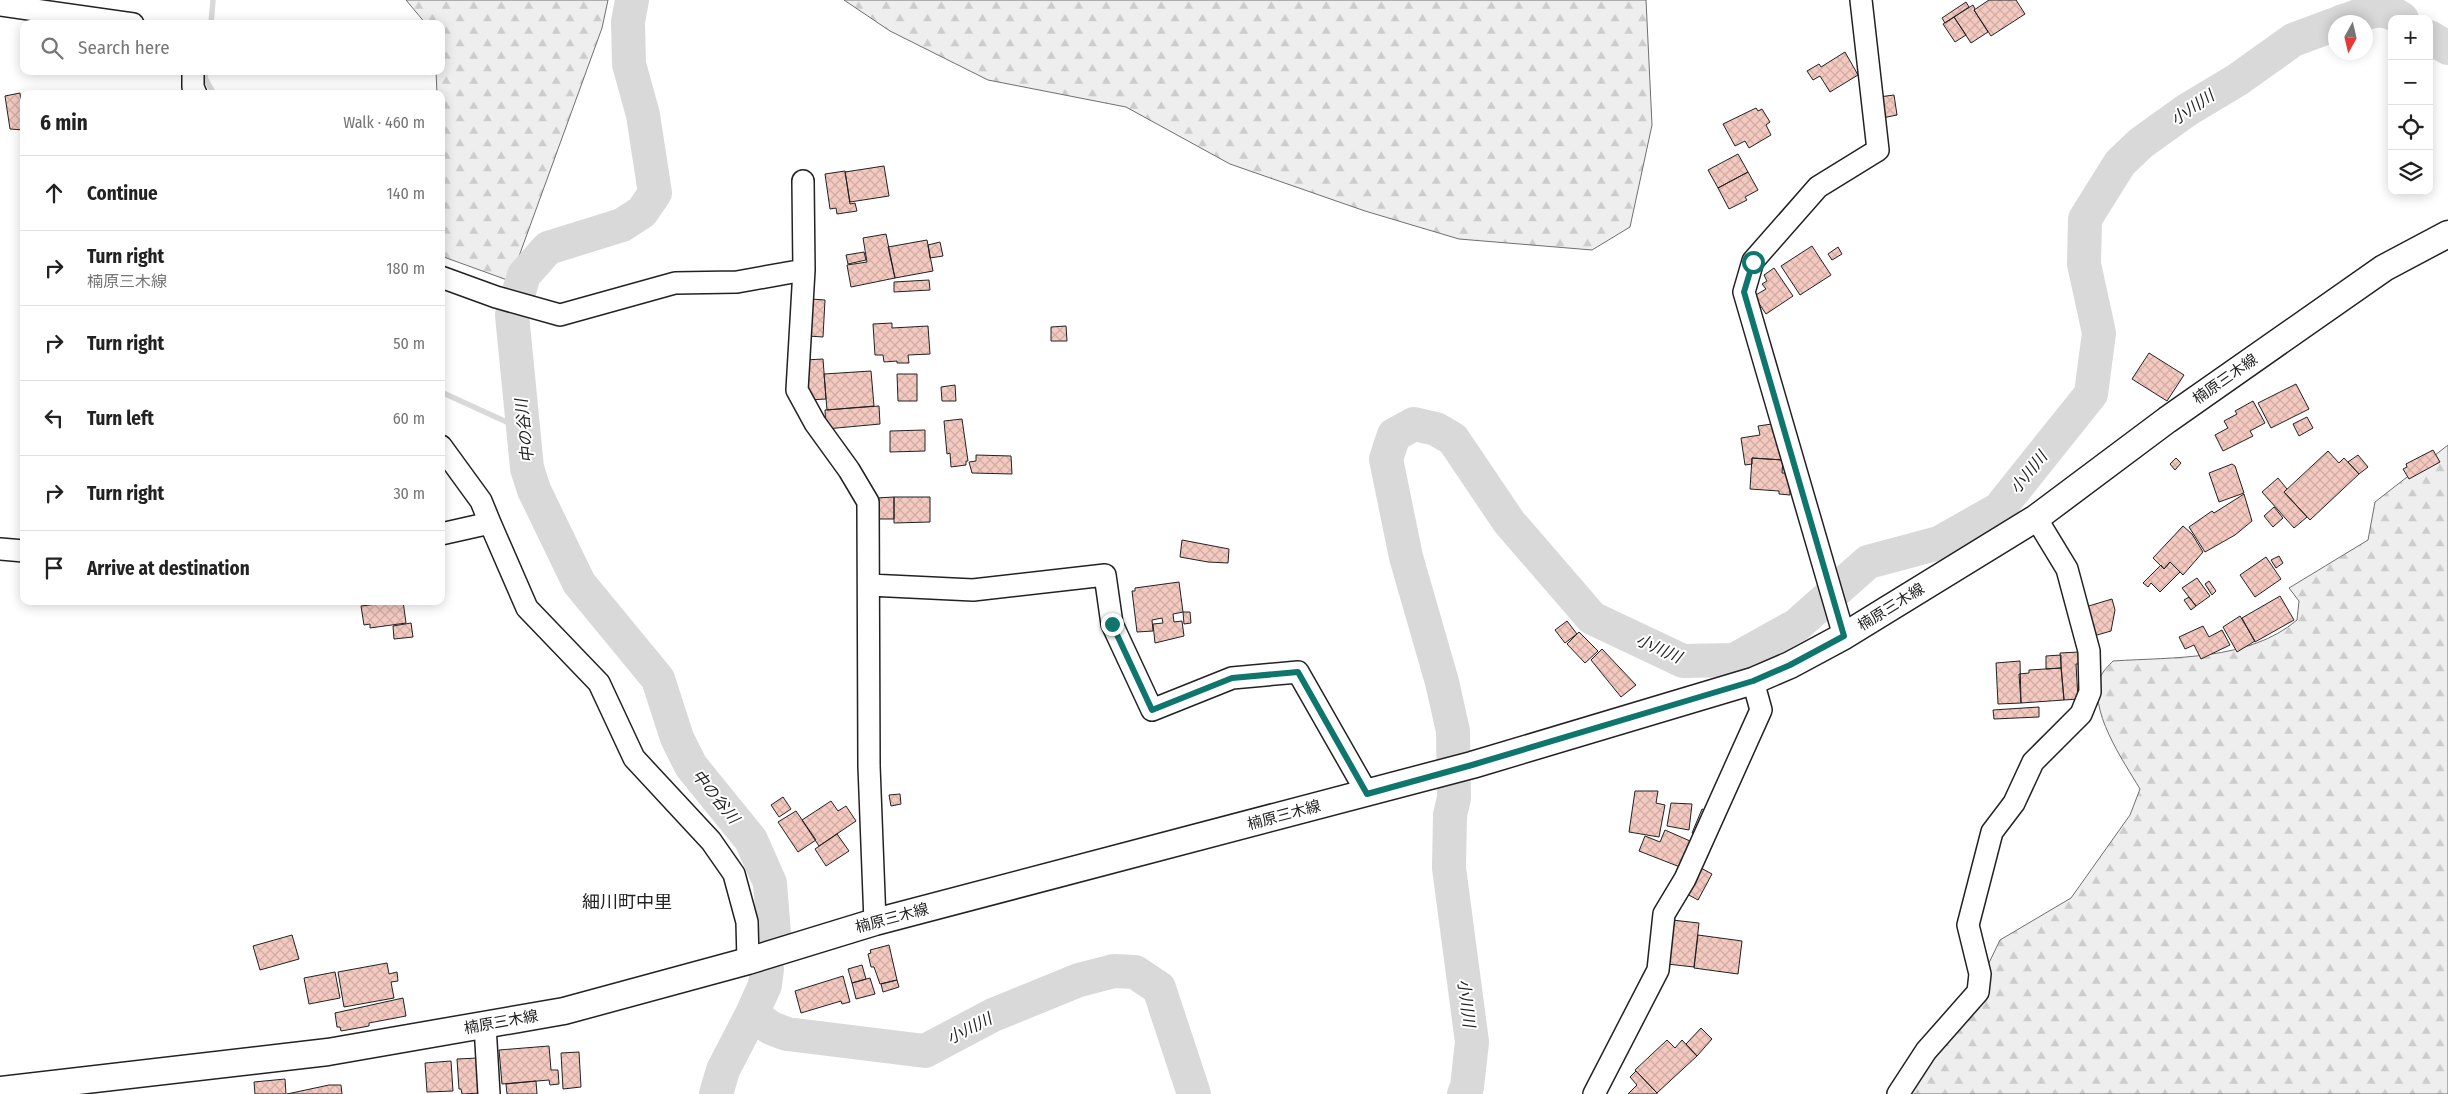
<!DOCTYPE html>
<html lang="en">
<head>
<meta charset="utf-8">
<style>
	:root { --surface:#fff; --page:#f2f2f2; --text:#222; --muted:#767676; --line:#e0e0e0 }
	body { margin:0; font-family:"Fira Sans Condensed","Noto Sans JP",sans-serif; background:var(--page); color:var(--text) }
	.controls { position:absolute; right:15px; top:15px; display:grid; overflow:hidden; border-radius:10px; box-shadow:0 2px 12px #0003 }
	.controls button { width:45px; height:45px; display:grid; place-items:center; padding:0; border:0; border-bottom:1px solid var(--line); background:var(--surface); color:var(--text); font:25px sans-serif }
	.compass { position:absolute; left:2328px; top:15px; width:45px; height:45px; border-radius:50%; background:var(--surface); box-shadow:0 2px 12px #0003; rotate:188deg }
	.stop { position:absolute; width:15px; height:15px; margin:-11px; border:4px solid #0f766e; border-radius:50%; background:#fff }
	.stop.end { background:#0f766e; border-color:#fff; box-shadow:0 1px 5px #0008 }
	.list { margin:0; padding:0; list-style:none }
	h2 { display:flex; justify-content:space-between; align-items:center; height:65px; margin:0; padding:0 20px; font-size:21px }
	h2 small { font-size:16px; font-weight:400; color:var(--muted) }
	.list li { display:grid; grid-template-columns:32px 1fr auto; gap:15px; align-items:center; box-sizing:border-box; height:75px; padding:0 20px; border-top:1px solid var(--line) }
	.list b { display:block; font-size:19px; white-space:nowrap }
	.list p { margin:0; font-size:16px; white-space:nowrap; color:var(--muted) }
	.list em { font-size:16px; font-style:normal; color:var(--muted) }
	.icon { flex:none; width:28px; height:28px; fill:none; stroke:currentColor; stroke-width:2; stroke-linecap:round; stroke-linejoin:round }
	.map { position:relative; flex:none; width:2448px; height:1094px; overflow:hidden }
	.search { position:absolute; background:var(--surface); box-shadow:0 2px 12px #0003; left:20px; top:20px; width:425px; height:55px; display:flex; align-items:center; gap:12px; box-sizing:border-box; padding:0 18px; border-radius:10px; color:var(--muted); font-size:19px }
	.panel { position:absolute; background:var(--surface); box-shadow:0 2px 12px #0003; left:20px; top:90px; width:425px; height:515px; border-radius:10px }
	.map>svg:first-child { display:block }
	.forest { fill:url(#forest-firs); stroke:#6f6f6f }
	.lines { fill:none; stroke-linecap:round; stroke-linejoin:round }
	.stream { stroke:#d9d9d9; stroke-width:5.5 }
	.river { stroke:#d9d9d9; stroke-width:34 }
	.building { fill:url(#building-cross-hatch); stroke:#222 }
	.minor-casing { stroke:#222; stroke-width:24 }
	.major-casing { stroke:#222; stroke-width:29 }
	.minor { stroke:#fff; stroke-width:21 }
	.major { stroke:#fff; stroke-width:26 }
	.route { stroke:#0f766e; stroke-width:6 }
	.labels { text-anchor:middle; stroke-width:4; stroke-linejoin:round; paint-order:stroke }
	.street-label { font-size:15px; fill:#222; stroke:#fff }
	.water-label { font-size:16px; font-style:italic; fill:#222; stroke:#fff }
	.quarter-label { font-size:18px; fill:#222; stroke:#fff }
</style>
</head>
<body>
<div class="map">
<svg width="2448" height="1094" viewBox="0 0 2448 1094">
	<defs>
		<pattern id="forest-firs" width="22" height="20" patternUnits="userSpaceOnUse" patternTransform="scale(1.25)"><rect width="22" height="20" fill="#eee"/><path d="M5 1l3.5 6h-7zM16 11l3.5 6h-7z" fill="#ccc"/></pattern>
		<pattern id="building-cross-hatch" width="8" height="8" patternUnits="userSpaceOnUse" patternTransform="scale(1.25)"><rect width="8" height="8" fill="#f3c9c0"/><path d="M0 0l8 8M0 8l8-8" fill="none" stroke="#d0aca5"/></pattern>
	</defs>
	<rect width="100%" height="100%" fill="#fff"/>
	<path class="forest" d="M406 0H608L602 28 510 281 441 256V94H437L436 71H441V24H426Z
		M844 0H1646L1652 125 1630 227 1592 250 1459 239 1365 211 1230 164 1126 107 988 80 890 31Z
		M2448 445V1094H1909L1973 996 2000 940 2071 898 2130 815 2140 789C2124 762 2086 708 2101 676 2103 671 2109 665 2113 661 2173 657 2249 661 2297 620L2299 601 2289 588 2368 540 2375 502Z"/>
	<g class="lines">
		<path class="stream" d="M211 24 213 0
			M206 71 205 78 214 94
			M441 392 522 429"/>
		<path class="river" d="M632 0 628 22 629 64 643 115 655 193 642 212 622 225 548 248 524 275 512 315 527 468 534 490 579 583 658 679 677 738 691 766 751 840 770 883 774 934
			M2340 22C2365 15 2379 2 2402 19
			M2429 37 2448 48
			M752 1014 765 985 767 969
			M716 1094 723 1070 752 1014 771 1028 787 1034 925 1051 993 1015 1079 980 1114 971 1135 972 1159 988 1194 1094
			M1464 1094 1467 1087 1472 1042 1449 868 1450 815 1454 798 1453 731 1442 682 1406 557 1386 459 1394 435 1414 424 1436 429 1453 439 1509 522 1592 618 1683 661 1734 660 1797 625 1868 562 1939 543 1999 509 2091 394 2099 333 2084 264 2085 219 2120 163 2141 143 2187 110 2237 80 2293 40 2336 24"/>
	</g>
	<path class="building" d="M1989 0H2016L2025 14 1991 36 1974 10Z
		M1966 2 1969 7 1945 23 1942 18Z
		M1973 5 1975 9 1974 10 1988 32 1971 43 1954 17Z
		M1954 17 1966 35 1955 42 1943 24Z
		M1845 52 1858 75 1830 92 1820 76 1813 80 1807 71 1819 64 1821 67Z
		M20 93 24 130 10 129 5 96Z
		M1894 95 1897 115 1882 118 1879 97Z
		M1756 108 1758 111 1762 109 1770 122 1766 125 1771 135 1749 148 1745 141 1735 146 1723 124Z
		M1738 154 1748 172 1718 188 1708 170Z
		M884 166 889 196 850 202 845 172Z
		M845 171 850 204 855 203 857 211 837 214 836 208 830 209 825 174Z
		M1748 172 1758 190 1745 197 1747 200 1729 209 1718 188Z
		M886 234 895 278 851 287 847 265 867 262 863 238Z
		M927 240 933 271 895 278 888 247Z
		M940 242 943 256 930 258 928 245Z
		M1812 246 1831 275 1800 295 1781 266Z
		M1838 247 1842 254 1832 260 1828 254Z
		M864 252 866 260 848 264 846 255Z
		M1774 268 1793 296 1766 314 1754 296 1766 289 1762 284 1767 281 1764 275Z
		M929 280 930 290 894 292V282Z
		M811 299 825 300 823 337 808 336Z
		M892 323V328L928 326 930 354 908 355 909 363H897V361L884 362 883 355H875L873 324Z
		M1066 326 1067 341H1051V327Z
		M2149 353 2184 375 2167 401 2132 379Z
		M823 359 826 399 808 400 805 360Z
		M871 371 874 406 827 410 824 374Z
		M897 374H917V401H898Z
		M2296 384 2309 409 2271 428 2258 403Z
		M955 385 956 401H942L941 387Z
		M2253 401 2265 423 2250 431 2253 436 2223 451 2215 435 2228 428 2224 421 2237 414 2235 411Z
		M879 406 880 424 826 429 825 410Z
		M2307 417 2313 428 2299 436 2293 424Z
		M962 419 968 461H966V465L951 467 950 453 947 454 944 421Z
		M1772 424 1783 460 1752 458V464L1745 465 1741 438 1760 435 1758 426Z
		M925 430V451L890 452V431Z
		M2433 450 2440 462 2409 479 2403 469 2407 467 2406 464Z
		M2328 451 2339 463 2344 458 2359 474 2310 520 2284 492Z
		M976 455 1011 456 1012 474 972 473 969 462 976 461Z
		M2358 455 2368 467 2359 474 2348 462Z
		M1752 458 1783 460 1782 473H1789L1790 495 1779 494V491L1750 489Z
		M2176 458 2181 463 2175 470 2170 464Z
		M2232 464 2235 466 2244 493 2219 502 2209 473Z
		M2278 478 2287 489 2284 492 2307 517 2294 528 2262 492Z
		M2244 494 2252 521 2235 535 2205 552 2189 527 2212 511 2214 513Z
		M894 497V519H876V498Z
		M894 497H930V522L894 523Z
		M2274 507 2283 518 2273 527 2264 516Z
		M2183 526 2192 534 2203 552 2183 575 2170 562 2164 569 2153 558Z
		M1182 540 1229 549 1228 563 1208 562 1180 557Z
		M2279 556 2283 563 2276 568 2271 560Z
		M2266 557 2281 579 2255 597 2240 575Z
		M2170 562 2180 572 2160 592 2151 583 2148 587 2143 583 2161 565 2164 569Z
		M2197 578 2210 596 2196 606 2182 588Z
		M2209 581 2216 591 2212 595 2205 584Z
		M1179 582 1183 612 1173 614 1174 622 1182 621 1184 636 1155 643 1153 624 1163 623 1162 618 1152 620 1153 631 1137 632 1132 591H1135V588Z
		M2280 596 2294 620 2255 642 2242 618Z
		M2189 597 2196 606 2191 610 2184 600Z
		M2112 599 2115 610 2111 631 2090 637 2082 608Z
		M403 601 406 623 370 628V624L364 625 361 606Z
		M1183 612H1190L1191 623 1184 624Z
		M2240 616 2255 641 2237 652 2223 627Z
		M1567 621 1577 634 1565 643 1555 630Z
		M411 623 413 637 394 639 393 626Z
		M2203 626 2209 637 2222 630 2230 645 2201 659 2194 645 2185 649 2179 637Z
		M1579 632 1598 651 1585 663 1567 644Z
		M1602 649 1636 685 1621 697 1591 660Z
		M2079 652 2080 664H2076L2078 699 2064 700 2060 653Z
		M2061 655V668L2046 669V656Z
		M2020 661 2021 703 1998 704 1996 663Z
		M2061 668 2064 700 2021 703 2019 674 2029 673V670Z
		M2039 707V717L1994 719 1993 710Z
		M1635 791H1658L1656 803 1665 805 1659 837 1629 832Z
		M900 794 901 804 891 806 889 795Z
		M783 797 791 809 779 817 771 805Z
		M831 801 838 811 846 806 856 821 819 846 802 820Z
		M1671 803 1692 804 1689 830 1667 826Z
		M1702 809 1708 811 1698 836 1692 833Z
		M796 811 816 840 798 852 778 822Z
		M1665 830 1690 841 1680 867 1639 851 1645 836 1660 842Z
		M837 834 849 851 826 866 815 849Z
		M1699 867 1712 874 1698 900 1687 894Z
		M1672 920 1699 923 1694 967 1667 964Z
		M292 935 299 959 260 970 253 946Z
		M1698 935 1742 941 1738 974 1694 968Z
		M889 945 897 980 880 984 874 967H871L868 954 871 953 870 950Z
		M387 963 389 974 397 972 398 981 391 982 394 998 344 1007 338 972Z
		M862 965 866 979 852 983 848 969Z
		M335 972 340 998 309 1004 304 978Z
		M843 976 850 1002 842 1004 841 1001 801 1013 795 991Z
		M870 978 875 994 856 999 852 983Z
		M897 980 899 987 883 992 881 984Z
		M403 998 406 1016 369 1023V1026L341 1031 340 1027H337L335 1013Z
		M1701 1028 1712 1039 1697 1056 1686 1044Z
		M1667 1040 1675 1048 1682 1040 1697 1056 1657 1093 1635 1070Z
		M549 1046 551 1070H558L559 1084 550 1085 549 1080 502 1084 499 1050Z
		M579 1052 581 1087 563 1089 561 1053Z
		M478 1058 481 1093 462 1094 461 1089H459L457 1059Z
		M451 1061 453 1091 427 1092 425 1063Z
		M1636 1071 1657 1093V1094H1628L1637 1085 1630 1077Z
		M285 1079 286 1094H255L254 1082Z
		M536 1081 537 1094H507L506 1084Z
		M329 1085H341L342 1094H287Z"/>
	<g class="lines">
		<defs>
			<path id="minor" d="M0 5 133 24
				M193 71V87L196 94
				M803 181 804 270 797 390 815 423 849 470 868 502 869 766 875 922
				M441 277 496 297 560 315 675 283 737 282 804 270
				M441 446 481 501 490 523
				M441 534 490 523 527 608 599 683 634 758 711 841 734 874 747 922 748 961
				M0 549 24 551
				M869 585 973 590 1105 575 1112 624 1152 710 1232 678 1298 672 1367 793
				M1844 636 1744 292 1753 261 1818 187 1878 150 1861 0
				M485 1025 489 1094
				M1594 1094 1658 970 1664 914 1685 879 1761 710 1753 681
				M1898 1094 1926 1051 1978 992 1980 974 1968 925 1992 832 2014 803 2033 762 2081 714 2090 692 2089 651 2067 569 2036 518"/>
			<path id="major" d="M0 1090 328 1052 564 1011 748 961 875 922 1472 765 1753 681 1790 665 1844 636 2036 518 2167 420 2384 268 2448 234"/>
		</defs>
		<use href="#minor" class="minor-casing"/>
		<use href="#major" class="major-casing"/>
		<use href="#minor" class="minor"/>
		<use href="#major" class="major"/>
	</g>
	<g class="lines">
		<path class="route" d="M1112 624 1152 710 1232 678 1298 672 1367 794 1472 765 1753 681 1790 665 1844 636 1744 292 1753 262"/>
	</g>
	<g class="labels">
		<g class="street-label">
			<text transform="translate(2225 379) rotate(-35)" y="5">楠原三木線</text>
			<text transform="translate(1891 607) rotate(-32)" y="5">楠原三木線</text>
			<text transform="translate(1284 815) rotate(-15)" y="5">楠原三木線</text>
			<text transform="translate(892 918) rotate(-15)" y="5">楠原三木線</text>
			<text transform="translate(501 1022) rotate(-10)" y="5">楠原三木線</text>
		</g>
		<g class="water-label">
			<text transform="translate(2192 107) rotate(-34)" y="6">小川川</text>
			<text transform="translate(524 431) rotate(-96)" y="6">中の谷川</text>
			<text transform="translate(2028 472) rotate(-51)" y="6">小川川</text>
			<text transform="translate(1659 648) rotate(24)" y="6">小川川</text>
			<text transform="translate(716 796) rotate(51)" y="6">中の谷川</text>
			<text transform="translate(1467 1003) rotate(83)" y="6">小川川</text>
			<text transform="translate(969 1028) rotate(-27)" y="6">小川川</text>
		</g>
		<g class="quarter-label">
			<text x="627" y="908">細川町中里</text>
		</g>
	</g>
</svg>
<div class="controls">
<button>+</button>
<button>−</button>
<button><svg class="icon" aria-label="locate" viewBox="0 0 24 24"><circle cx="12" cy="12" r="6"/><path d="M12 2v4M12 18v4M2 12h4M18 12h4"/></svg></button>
<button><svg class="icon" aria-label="layers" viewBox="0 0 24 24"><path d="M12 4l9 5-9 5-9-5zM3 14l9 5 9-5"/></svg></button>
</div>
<svg class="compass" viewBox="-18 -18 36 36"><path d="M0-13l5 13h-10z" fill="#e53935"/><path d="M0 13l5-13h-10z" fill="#767676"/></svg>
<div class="stop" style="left:1753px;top:262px"></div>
<div class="stop end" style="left:1112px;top:624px"></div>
<div class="search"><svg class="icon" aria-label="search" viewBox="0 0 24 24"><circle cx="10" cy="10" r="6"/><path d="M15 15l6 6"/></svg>Search here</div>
<section class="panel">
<h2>6 min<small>Walk · 460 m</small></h2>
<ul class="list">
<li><svg class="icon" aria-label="ahead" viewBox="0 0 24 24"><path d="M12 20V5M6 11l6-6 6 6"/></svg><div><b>Continue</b></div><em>140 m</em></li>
<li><svg class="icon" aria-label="right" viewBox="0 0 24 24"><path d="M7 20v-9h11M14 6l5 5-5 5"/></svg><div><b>Turn right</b><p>楠原三木線</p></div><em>180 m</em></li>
<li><svg class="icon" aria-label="right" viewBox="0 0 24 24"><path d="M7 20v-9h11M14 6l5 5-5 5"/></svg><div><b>Turn right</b></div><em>50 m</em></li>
<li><svg class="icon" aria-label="left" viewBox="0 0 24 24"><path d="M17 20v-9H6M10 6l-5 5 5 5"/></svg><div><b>Turn left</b></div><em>60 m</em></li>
<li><svg class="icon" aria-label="right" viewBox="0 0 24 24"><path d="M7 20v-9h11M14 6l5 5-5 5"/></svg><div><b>Turn right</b></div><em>30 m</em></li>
<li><svg class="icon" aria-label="arrive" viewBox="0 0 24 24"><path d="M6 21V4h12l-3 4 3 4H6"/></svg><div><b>Arrive at destination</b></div></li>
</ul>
</section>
</div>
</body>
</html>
